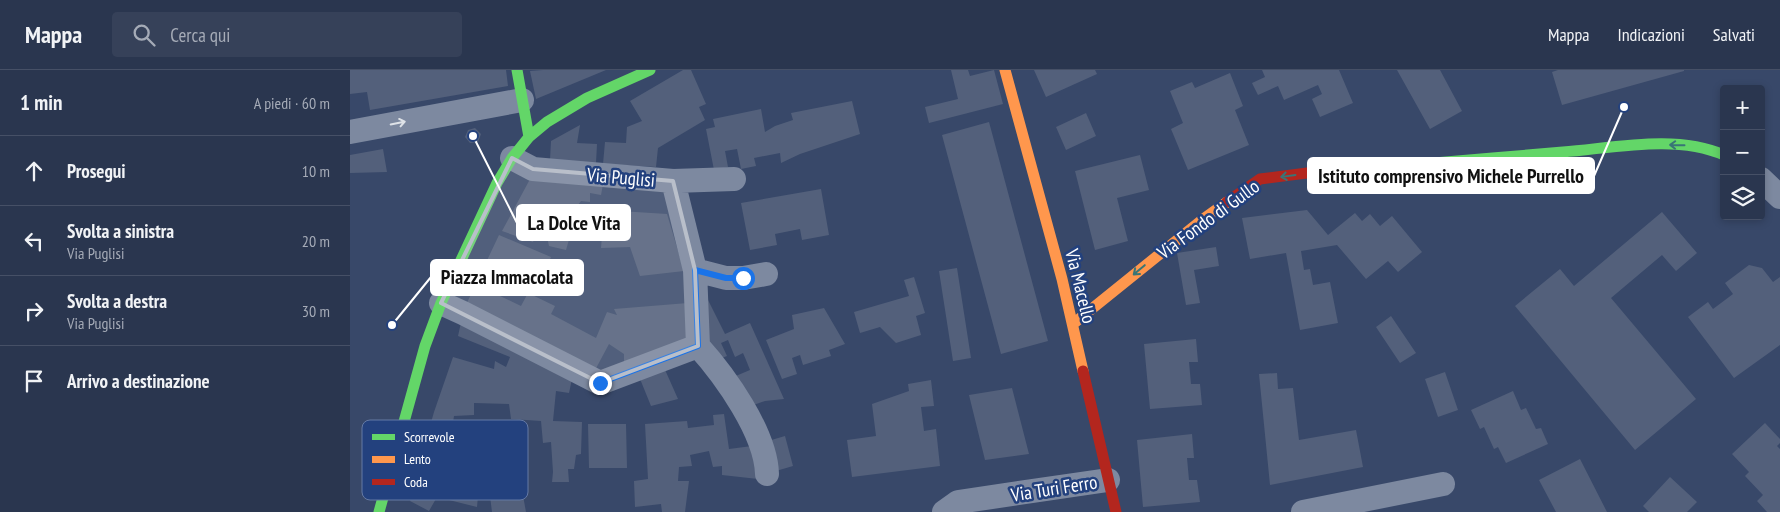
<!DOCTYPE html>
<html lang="it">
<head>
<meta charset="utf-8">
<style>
	:root { --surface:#2a364f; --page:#364159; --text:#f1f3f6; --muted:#a5abb7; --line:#465066 }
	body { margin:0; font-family:"PT Sans Narrow",sans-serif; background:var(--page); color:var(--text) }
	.controls { position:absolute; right:15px; top:15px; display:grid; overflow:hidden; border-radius:5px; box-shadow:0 2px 8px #0003 }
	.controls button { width:45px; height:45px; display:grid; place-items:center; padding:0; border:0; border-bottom:1px solid var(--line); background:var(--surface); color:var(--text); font:25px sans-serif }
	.stop { position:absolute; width:15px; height:15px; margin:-11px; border:4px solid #1a73e8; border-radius:50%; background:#fff }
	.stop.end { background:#1a73e8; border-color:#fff; box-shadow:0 1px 5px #0008 }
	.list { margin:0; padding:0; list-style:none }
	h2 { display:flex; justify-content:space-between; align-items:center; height:65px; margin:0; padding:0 20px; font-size:21px }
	h2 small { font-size:16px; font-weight:400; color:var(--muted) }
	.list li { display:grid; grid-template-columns:32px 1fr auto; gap:15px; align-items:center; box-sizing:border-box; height:70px; padding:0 20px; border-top:1px solid var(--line) }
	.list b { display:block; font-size:19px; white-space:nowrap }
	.list p { margin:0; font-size:16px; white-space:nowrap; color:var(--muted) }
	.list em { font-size:16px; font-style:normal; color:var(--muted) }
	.icon { flex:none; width:28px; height:28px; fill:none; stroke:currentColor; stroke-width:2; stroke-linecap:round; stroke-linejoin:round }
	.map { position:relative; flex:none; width:1430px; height:442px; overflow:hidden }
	header { display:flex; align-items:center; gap:30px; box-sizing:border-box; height:70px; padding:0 25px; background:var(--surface); border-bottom:1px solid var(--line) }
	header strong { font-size:24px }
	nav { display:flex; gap:28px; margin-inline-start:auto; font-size:18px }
	.search { width:350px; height:45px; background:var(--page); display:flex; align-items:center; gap:12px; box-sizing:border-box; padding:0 18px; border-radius:5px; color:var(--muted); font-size:19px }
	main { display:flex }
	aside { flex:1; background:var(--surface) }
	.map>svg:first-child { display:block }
	.building { fill:#53607b }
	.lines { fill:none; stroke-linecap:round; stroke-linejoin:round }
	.street { stroke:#7d89a0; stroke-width:24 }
	.fast { stroke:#63d668; stroke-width:11 }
	.slow { stroke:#ff974d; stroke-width:11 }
	.jam { stroke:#b3261e; stroke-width:11 }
	.oneway { stroke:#dee2e7 }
	.oneway2 { stroke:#397576 }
	.route { stroke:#1a73e8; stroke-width:6 }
	.marked { fill:#b9bfca; fill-opacity:0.2; stroke:#b9bfca; stroke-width:4; stroke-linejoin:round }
	.labels { text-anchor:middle; stroke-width:5; stroke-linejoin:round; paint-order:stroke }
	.street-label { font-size:19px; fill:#fff; stroke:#23417e }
	.key { fill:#23417e; stroke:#657aa5; stroke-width:1 }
	.key-label { font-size:14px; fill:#fff }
	.leader { fill:none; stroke:#fff; stroke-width:2 }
	.callout-dot { fill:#fff; stroke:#23417e; stroke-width:2 }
	.callout { fill:#fff; stroke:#fff; stroke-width:2 }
	.callout-label { font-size:20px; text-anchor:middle; font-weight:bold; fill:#111 }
</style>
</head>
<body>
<header>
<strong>Mappa</strong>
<div class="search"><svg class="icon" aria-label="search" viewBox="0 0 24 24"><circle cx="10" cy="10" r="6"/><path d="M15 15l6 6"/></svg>Cerca qui</div>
<nav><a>Mappa</a><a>Indicazioni</a><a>Salvati</a></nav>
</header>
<main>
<aside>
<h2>1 min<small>A piedi · 60 m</small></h2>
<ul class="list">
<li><svg class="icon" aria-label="ahead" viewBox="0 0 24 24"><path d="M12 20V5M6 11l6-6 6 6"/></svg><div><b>Prosegui</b></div><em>10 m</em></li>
<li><svg class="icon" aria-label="left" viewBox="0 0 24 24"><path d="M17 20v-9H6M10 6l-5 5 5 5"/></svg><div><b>Svolta a sinistra</b><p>Via Puglisi</p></div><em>20 m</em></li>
<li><svg class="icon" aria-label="right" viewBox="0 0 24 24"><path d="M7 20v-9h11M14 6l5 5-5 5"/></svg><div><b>Svolta a destra</b><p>Via Puglisi</p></div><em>30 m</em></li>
<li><svg class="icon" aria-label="arrive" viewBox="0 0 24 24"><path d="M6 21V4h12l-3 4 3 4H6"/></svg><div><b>Arrivo a destinazione</b></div></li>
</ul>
</aside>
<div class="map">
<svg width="1430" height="442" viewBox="0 0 1430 442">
	<rect width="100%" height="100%" fill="#384869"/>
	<path class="building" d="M0 0H156L158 16 20 40 17 22 0 24Z
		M193 0H256L186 29 180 1Z
		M333 0H341L356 34 349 37 355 50 308 78 306 97 253 94 255 72 276 73 277 57 292 51 280 31Z
		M601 0H618L620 6 644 0 653 34 579 53 575 37 608 29Z
		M684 0H745L747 4 696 27Z
		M912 0H989L1003 33 970 47 962 29 972 24 968 15 934 30 928 16 908 25 902 13 915 7Z
		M1047 0H1090L1112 41 1080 59Z
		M1208 0H1334V1L1212 35 1202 2Z
		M880 3 893 36 885 40 899 75 838 100 821 59 833 53 820 21 842 12 845 18Z
		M502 31 510 64 450 84 431 93 430 83 404 88 406 96 391 99 387 79 375 81 378 97 364 100 356 59 365 57 363 49 411 39 415 62 425 56 443 50 441 43Z
		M736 43 746 66 716 80 706 57Z
		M639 52 698 271 651 284 592 65Z
		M230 55 227 73 247 74 246 93 200 90 201 71Z
		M125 58 131 64 128 72 120 73 115 67 118 60Z
		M33 79 37 102 0 103V85Z
		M790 85 799 120 767 128 778 171 745 180 725 101Z
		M254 109 251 125 240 123V132L231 131 218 148 225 149 216 180 199 176 197 167 186 164 183 172 152 161 179 111Z
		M471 119 479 165 452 170 450 159 425 164 427 175 400 180 391 133Z
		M254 140 317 144 334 201 290 206 280 177 251 178Z
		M957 140 978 165 1005 143 1012 151 1020 144 1030 156 1042 146 1072 182 1048 202 1038 191 1016 209 987 175 951 181 954 200 960 199 963 215 980 212 988 253 950 260 936 183 900 189 892 148Z
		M1312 142 1347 183 1326 201 1312 185 1261 228 1346 329 1285 380 1165 236 1210 199 1224 216Z
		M149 165 201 187 191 210 184 207 178 223 156 214 150 226 171 236 178 223 205 236 201 244 246 268 257 242 267 245 264 239 338 233 339 269 274 295V284L259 274 244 302 115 237Z
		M866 177 869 196 844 200 850 233 836 235 827 183Z
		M1399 195 1412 198 1423 212 1430 207V275L1384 308 1338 247 1358 232 1363 239 1383 224 1375 213Z
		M607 198 621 288 603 291 589 201Z
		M564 207 575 243 566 246 571 265 546 273 530 257 510 263 504 242 559 226 554 210Z
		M358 230 375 264 400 253 434 329 415 331 398 337 381 308 400 300 396 290 393 283 385 287 378 270 371 273 377 286 367 290 354 261Z
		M474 238 495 274 479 280 481 286 453 295 450 285 442 288 447 304 432 309 416 270 444 259 442 245Z
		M1041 246 1066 283 1050 293 1026 257Z
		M112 248 222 309 219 323 206 321 203 351 232 352 231 384 226 385 224 399H218L219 412H202L203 402 201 372 193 373 191 351 161 349 159 334 124 333V345L104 346 102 358 119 362 87 368 86 389 135 393 130 361 152 358 167 380 175 379V392L158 394V422L172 420 176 442H142L140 426H128L127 437 87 427 79 441 60 431 69 409 76 370 84 342 103 287 144 299 145 291 156 297 160 287 108 266Z
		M846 269 848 292H839L841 314H850L852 335 800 339 794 274Z
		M312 293 328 329 301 336 288 304Z
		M1095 302 1108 340 1088 347 1075 309Z
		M927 303 928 319 943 318 949 370 1006 360 1013 397 920 415 909 304Z
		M581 310 584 336 571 337 574 361 586 359 590 396 502 407 497 370 526 366 522 334 559 321 558 314Z
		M662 318 679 384 635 390 619 325Z
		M1163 321 1171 340 1176 338 1186 359 1191 358 1198 374 1156 393 1148 377 1144 379 1134 357 1130 359 1121 340Z
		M374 344 379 379 402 376 408 409 372 405V396L363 397 359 381 340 385 342 396 329 397 328 411H339L335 442H312L311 434 285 437 284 411 298 409 295 354 337 351 338 358 364 355 363 345Z
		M1415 353 1430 369V373L1427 376 1430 379V442H1417L1407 431 1413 425 1395 406 1399 402 1382 384Z
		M238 354H276L277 398H239Z
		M842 364 844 388H837L839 410H847L850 432 793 437 787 370Z
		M435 366 443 396 426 401 418 371Z
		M1230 389 1257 442H1206L1189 410Z
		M1320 407 1347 432 1337 442H1299L1293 436Z"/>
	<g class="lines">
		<path class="street" d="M0 62 172 30
			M1411 109 1430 127
			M323 111 384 109
			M345 200 376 208H393L416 204
			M91 233 113 243 250 313 348 276 345 200 323 111 183 99 162 88
			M348 276C375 306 416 363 417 404
			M594 442 608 432 758 410
			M953 442 1093 414"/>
		<path class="fast" d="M167 0 179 67
			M1084 93C1127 89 1170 86 1213 82 1264 78 1326 64 1374 85
			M29 442 75 276 91 233 147 113 162 88 179 67 197 52 237 28 300 0"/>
		<path class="slow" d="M655 0 712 209 733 301
			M723 254 852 150 877 132"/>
		<path class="jam" d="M877 132 910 109 980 100 1084 93
			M733 301 766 442"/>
	</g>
	<defs><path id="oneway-shaft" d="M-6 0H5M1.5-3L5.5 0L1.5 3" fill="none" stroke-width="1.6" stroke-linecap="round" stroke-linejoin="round" transform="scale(1.25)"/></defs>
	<use class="oneway" href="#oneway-shaft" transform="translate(48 53) rotate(-11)"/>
	<g class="oneway2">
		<use href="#oneway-shaft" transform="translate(1327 75) rotate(-179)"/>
		<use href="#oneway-shaft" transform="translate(938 106) rotate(172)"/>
		<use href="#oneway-shaft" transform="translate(789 200) rotate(140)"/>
	</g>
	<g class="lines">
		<path class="route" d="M250 313 348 276 345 200 376 208H393"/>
	</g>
	<path class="marked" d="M162 88 183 99 323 111 345 200 348 276 250 313 91 233Z"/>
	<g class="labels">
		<g class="street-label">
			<text transform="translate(271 107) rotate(5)" y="7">Via Puglisi</text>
			<text transform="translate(858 149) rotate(-36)" y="7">Via Fondo di Gullo</text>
			<text transform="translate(731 216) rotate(76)" y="7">Via Macello</text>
			<text transform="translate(704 418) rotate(-9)" y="7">Via Turi Ferro</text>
		</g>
	</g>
	<rect x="12" y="350" width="166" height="80" rx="8" class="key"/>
	<rect x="22" y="364" width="23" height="6" fill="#63d668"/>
	<rect x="22" y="386" width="23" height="7" fill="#ff974d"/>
	<rect x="22" y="409" width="23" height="6" fill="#b3261e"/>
	<g class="key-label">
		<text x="54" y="372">Scorrevole</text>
		<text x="54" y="394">Lento</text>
		<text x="54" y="417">Coda</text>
	</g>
	<path class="leader" d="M1274 37L1244 106M123 66L167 153M42 255L81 207"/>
	<g class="callout-dot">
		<circle cx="1274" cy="37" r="5"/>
		<circle cx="123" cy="66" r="5"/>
		<circle cx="42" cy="255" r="5"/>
	</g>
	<g class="callout">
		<rect x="958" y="88" width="286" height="35" rx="5"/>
		<rect x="167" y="135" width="113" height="35" rx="5"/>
		<rect x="81" y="190" width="152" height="35" rx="5"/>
	</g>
	<g class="callout-label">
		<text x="1101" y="113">Istituto comprensivo Michele Purrello</text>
		<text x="224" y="160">La Dolce Vita</text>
		<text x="157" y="214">Piazza Immacolata</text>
	</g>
</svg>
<div class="controls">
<button>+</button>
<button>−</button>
<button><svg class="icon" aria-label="layers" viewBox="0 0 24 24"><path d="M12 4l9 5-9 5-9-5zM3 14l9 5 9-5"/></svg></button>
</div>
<div class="stop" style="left:393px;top:208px"></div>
<div class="stop end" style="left:250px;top:313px"></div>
</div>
</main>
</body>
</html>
